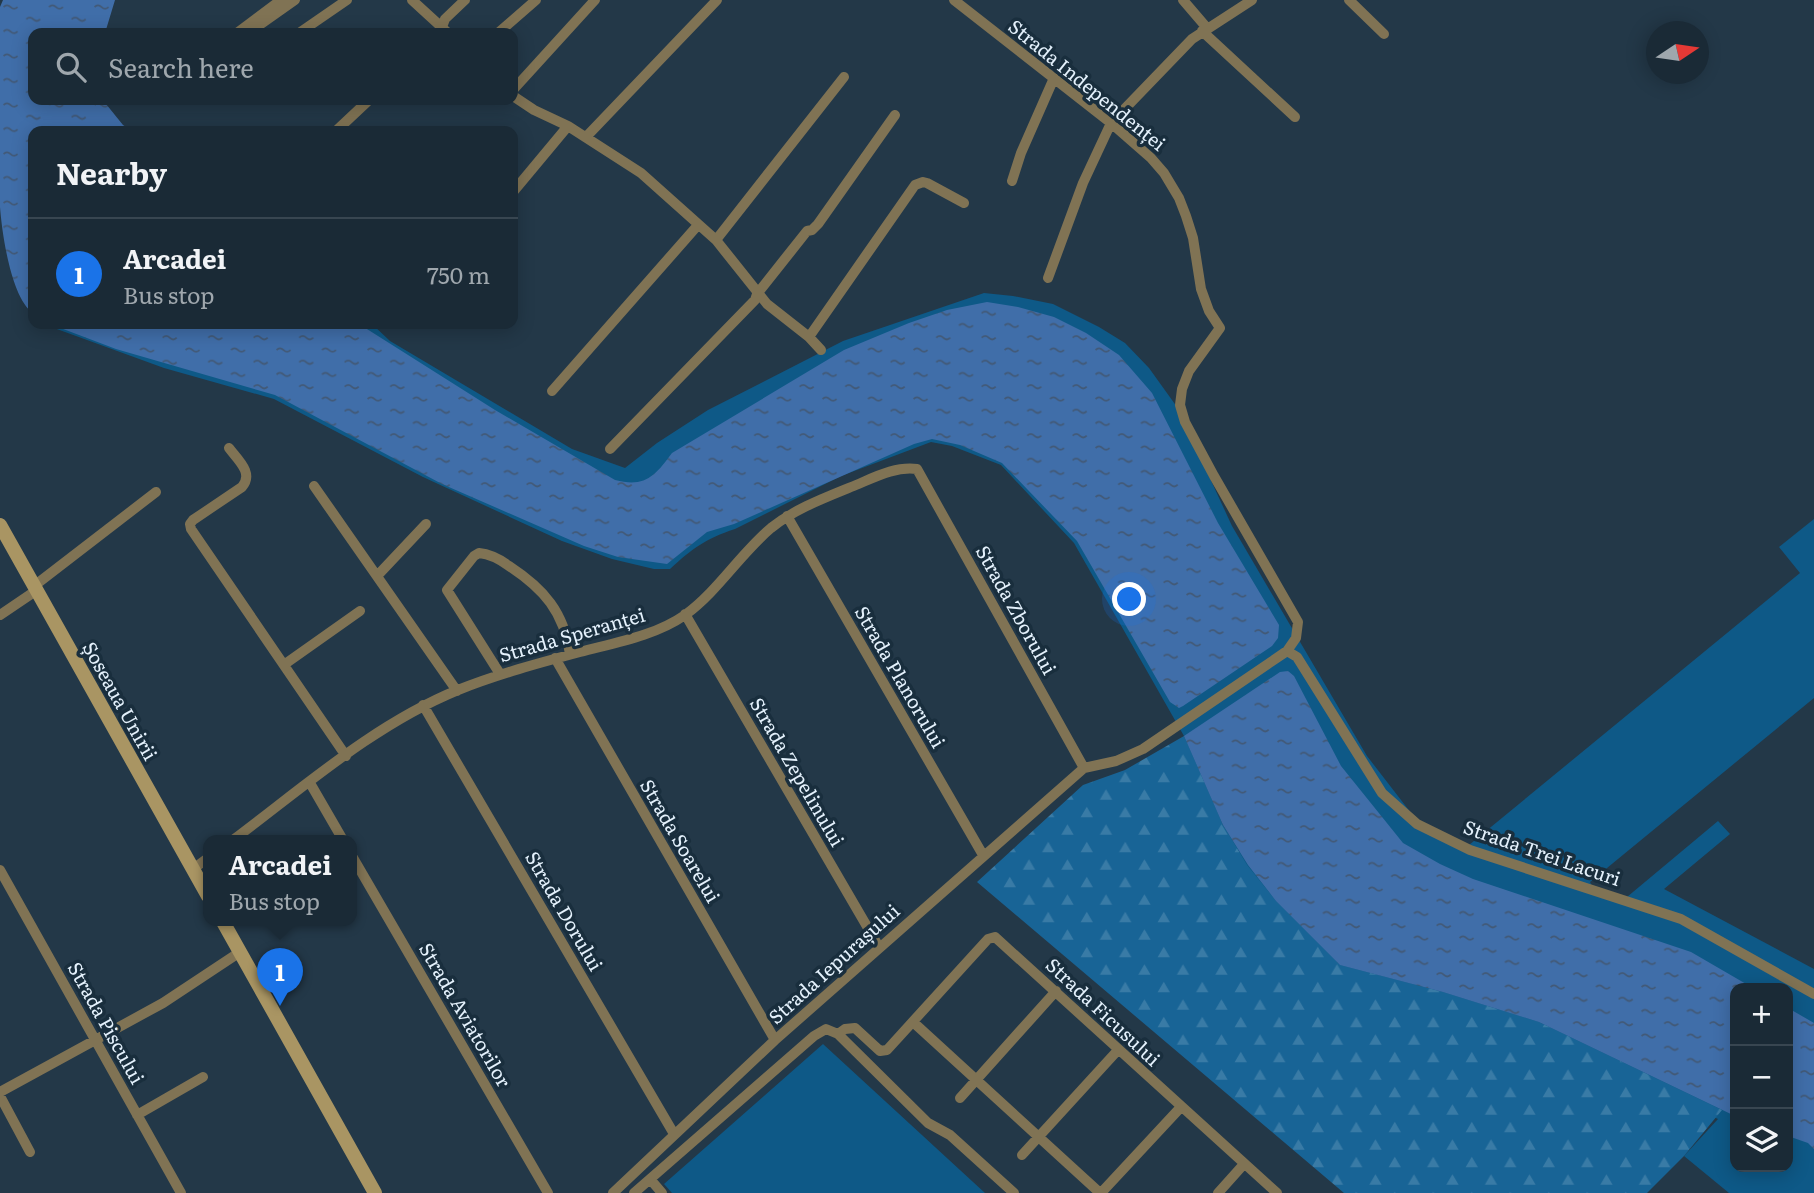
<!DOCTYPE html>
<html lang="en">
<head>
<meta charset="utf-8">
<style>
	:root { --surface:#1a2a36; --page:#273642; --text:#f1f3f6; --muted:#9fa7ad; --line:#384651; --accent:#1a73e8 }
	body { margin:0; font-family:Literata,serif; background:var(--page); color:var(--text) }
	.controls { position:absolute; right:21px; bottom:21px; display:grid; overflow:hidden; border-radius:14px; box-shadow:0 4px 18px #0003 }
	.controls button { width:63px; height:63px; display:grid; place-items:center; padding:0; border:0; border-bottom:2px solid var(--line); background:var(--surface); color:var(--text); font:35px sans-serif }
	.compass { position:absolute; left:1646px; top:21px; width:63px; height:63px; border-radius:50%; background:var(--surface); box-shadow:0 4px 18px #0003; rotate:77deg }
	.you { position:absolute; left:1130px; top:600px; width:24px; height:24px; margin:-18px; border:5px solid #fff; border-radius:50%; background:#1a73e8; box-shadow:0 0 0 10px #1a73e833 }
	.badge { display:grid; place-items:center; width:46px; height:46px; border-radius:50%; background:var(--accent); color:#fff; font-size:23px; font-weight:700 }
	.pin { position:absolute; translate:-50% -58px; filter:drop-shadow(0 2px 4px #0008) }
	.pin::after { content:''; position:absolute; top:37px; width:24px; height:21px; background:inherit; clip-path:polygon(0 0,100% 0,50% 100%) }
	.popup { position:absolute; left:203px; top:835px; width:154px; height:91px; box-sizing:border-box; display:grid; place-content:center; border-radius:14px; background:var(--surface); filter:drop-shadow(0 2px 5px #0005); font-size:23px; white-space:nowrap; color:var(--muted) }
	.popup b { font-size:26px; color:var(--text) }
	.popup::after { content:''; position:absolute; left:50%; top:100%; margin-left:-14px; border:14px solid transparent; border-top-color:var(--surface) }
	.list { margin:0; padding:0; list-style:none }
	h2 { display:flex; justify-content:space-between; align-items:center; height:91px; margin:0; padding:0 28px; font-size:30px }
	h2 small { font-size:23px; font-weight:400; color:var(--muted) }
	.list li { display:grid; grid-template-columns:46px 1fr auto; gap:21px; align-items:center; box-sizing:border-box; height:112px; padding:0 28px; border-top:2px solid var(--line) }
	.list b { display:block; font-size:26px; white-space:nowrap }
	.list p { margin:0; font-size:23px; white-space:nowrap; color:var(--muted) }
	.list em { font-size:23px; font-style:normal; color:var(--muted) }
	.icon { flex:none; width:38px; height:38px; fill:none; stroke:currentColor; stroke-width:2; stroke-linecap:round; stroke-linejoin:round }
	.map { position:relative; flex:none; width:1814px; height:1193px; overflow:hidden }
	.search { position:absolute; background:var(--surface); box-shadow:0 4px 18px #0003; left:28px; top:28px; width:490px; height:77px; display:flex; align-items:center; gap:18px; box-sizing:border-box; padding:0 24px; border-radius:14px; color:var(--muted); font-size:26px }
	.panel { position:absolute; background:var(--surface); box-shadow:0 4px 18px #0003; left:28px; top:126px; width:490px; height:203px; border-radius:14px }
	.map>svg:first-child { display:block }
	.green { fill:#0e5987; fill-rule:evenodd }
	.forest { fill:url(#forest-firs) }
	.water { fill:url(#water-ripples) }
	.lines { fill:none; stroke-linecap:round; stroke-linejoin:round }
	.minor { stroke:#807354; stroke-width:10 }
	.secondary { stroke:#a99563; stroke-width:14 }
	.labels { text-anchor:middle; stroke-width:7; stroke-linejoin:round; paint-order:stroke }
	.street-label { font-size:19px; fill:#e4f1fc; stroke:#192e3d }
</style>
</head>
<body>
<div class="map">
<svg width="1814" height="1193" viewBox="0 0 1814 1193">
	<defs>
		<pattern id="forest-firs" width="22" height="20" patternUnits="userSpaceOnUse" patternTransform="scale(1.75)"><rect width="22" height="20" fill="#186496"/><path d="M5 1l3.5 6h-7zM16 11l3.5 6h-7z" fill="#397ba6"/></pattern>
		<pattern id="water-ripples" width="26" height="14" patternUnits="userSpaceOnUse" patternTransform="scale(1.75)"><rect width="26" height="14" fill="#406ea9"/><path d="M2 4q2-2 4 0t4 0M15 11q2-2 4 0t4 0" fill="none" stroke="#425976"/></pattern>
	</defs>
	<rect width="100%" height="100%" fill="#233848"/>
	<path class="green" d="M984 293 1013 296 1053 304 1099 327 1125 343 1149 368 1177 407 1232 526 1367 756 1418 822 1469 845 1800 573 1779 547 1814 519V698L1590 882 1592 886 1627 897 1718 821 1730 834 1664 889 1814 969V1193H1729L1684 1156 1718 1119 1649 1088 1336 971 1256 888 1198 777 1184 736 1074 543 1001 465 952 446 931 442 841 476 735 529C705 539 693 548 670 569H654L612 559 562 541 423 477 274 399 164 368 43 324H372L390 341 572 449 625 468 657 443 708 410 843 341ZM1735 988H1788V1167H1735Z
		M823 1044 985 1193H672L664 1184Z"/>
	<path class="forest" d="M1184 736 1223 825 1247 865 1276 901 1340 965 1443 992 1539 1022 1722 1110 1684 1156 1647 1193H1344L977 882 1083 785 1125 770Z"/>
	<path class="water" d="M3 0H115L105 33H33V100H105L106 104 123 125 132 131H33V313C11 298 2 233 0 207 0 141 0 73 0 7Z
		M987 302 1018 307 1054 317 1086 333 1119 355 1152 393 1218 523 1279 625 1278 638 1272 646 1183 706 1179 708 1170 702 1077 541 1002 463 960 445 932 439 914 444 734 524 707 532 667 564 618 557 584 546 442 484 275 395 116 349 50 324H359L495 410 615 480C645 488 655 476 672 453L844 350 909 323 947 310Z
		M1288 671 1294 676 1341 766 1403 843 1440 864 1473 879 1691 952 1753 988H1735V1116L1539 1022 1443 992 1340 965 1276 901 1248 865 1223 825 1184 736 1280 672Z
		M1788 1008 1814 1023V1149L1808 1143 1788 1136Z"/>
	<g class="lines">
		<path class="minor" d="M412 0 448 33
			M954 0 1111 123 1151 158 1164 173 1179 198 1186 216 1193 238 1201 289 1209 311 1220 328 1189 371 1182 389 1180 405 1185 422 1214 476 1298 622 1296 638 1287 651 1143 749 1116 761 1084 768
			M1183 0 1207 28
			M1349 0 1384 34
			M1202 31 1295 117
			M237 33 281 0
			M248 33 295 0
			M299 33 347 0
			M436 33 442 27 445 19 465 0
			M498 33 536 0
			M513 90 595 0
			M513 96 534 110 568 126 641 173 716 240 767 304 809 337 821 350
			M336 131 369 100
			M586 137 717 0
			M1012 181 1021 153 1054 78
			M513 192 568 126
			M716 240 844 77
			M1048 278 1083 183 1111 123 1192 39 1252 0
			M809 337 915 185 923 182 927 183 964 203
			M552 391 698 225
			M229 448C238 460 254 473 242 487L193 520 190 524 191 529 346 756
			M610 449 755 300 757 294 807 231 812 230 818 224 895 115
			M314 486 457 691
			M787 516 983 855
			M377 576 426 524
			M34 586 156 492
			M685 614 879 947
			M0 615 37 590
			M1287 651 1297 657 1382 793 1417 824 1470 850 1681 919 1814 994
			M555 658 775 1040
			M285 664 360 611
			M500 674 447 590 474 556 479 553C489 554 501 560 509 566 544 589 564 612 570 654
			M423 705 674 1134
			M310 783 343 840
			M233 840C305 786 375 724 458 690 498 674 539 663 580 652 614 643 655 636 685 615 718 591 740 554 771 528 796 508 827 497 856 485 875 477 896 466 917 469L1084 768
			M352 856 548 1193
			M193 869 208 858
			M0 870 181 1193
			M913 1022 1100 1193
			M838 1034 845 1029 855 1028 880 1051 887 1050 988 939 995 937 1277 1193
			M0 1092 163 1003 240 952
			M0 1096 30 1152
			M960 1098 1056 991
			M137 1115 203 1077
			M1022 1155 1118 1050
			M650 1179 662 1193
			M613 1193 775 1040 1084 768
			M634 1193 814 1036 826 1029 838 1034 928 1123 950 1135 1014 1193
			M1101 1193 1181 1107
			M1218 1193 1244 1164"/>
		<path class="secondary" d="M0 525 208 896
			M222 920 375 1193"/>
	</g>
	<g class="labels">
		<g class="street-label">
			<text transform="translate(1087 85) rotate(39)" y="7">Strada Independenței</text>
			<text transform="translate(1016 610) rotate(61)" y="7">Strada Zborului</text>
			<text transform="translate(572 635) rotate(-16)" y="7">Strada Speranței</text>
			<text transform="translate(900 677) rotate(60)" y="7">Strada Planorului</text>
			<text transform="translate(120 701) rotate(61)" y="7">Șoseaua Unirii</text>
			<text transform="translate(797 772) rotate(60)" y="7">Strada Zepelinului</text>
			<text transform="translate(680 841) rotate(60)" y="7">Strada Soarelui</text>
			<text transform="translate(1542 853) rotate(19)" y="7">Strada Trei Lacuri</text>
			<text transform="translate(564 911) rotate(60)" y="7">Strada Dorului</text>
			<text transform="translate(834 964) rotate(-42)" y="7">Strada Iepurașului</text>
			<text transform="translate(1103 1012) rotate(43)" y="7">Strada Ficusului</text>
			<text transform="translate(465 1015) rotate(60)" y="7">Strada Aviatorilor</text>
			<text transform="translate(106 1023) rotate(61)" y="7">Strada Piscului</text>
		</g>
	</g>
</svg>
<div class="controls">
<button>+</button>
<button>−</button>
<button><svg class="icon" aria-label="layers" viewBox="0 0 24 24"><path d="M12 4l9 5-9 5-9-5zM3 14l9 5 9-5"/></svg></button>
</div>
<svg class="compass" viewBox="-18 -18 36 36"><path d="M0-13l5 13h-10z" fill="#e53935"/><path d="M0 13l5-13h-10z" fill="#9fa7ad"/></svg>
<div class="you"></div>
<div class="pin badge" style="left:280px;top:1006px">1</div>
<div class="popup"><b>Arcadei</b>Bus stop</div>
<div class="search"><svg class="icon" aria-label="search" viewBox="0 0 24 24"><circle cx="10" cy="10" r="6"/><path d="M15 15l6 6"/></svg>Search here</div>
<section class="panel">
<h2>Nearby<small></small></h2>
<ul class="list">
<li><span class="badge">1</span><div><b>Arcadei</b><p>Bus stop</p></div><em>750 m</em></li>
</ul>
</section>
</div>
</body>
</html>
